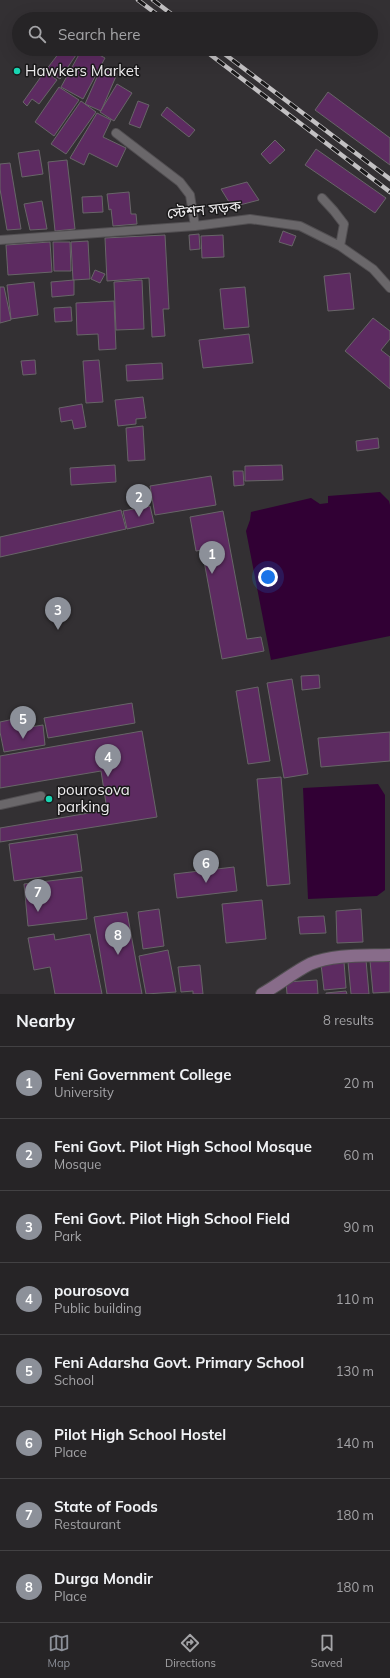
<!DOCTYPE html>
<html lang="en">
<head>
<meta charset="utf-8">
<style>
	:root { --surface:#262426; --page:#323032; --text:#f1f3f6; --muted:#a4a4a7; --line:#424143; --accent:#8c9099 }
	body { margin:0; font-family:Mulish,"Noto Sans Bengali",sans-serif; background:var(--page); color:var(--text) }
	.you { position:absolute; left:268px; top:577px; width:14px; height:14px; margin:-10px; border:3px solid #fff; border-radius:50%; background:#1a73e8; box-shadow:0 0 0 6px #1a73e833 }
	.badge { display:grid; place-items:center; width:26px; height:26px; border-radius:50%; background:var(--accent); color:#fff; font-size:13px; font-weight:700 }
	.pin { position:absolute; translate:-50% -33px; filter:drop-shadow(0 1px 2px #0008) }
	.pin::after { content:''; position:absolute; top:21px; width:14px; height:12px; background:inherit; clip-path:polygon(0 0,100% 0,50% 100%) }
	.list { margin:0; padding:0; list-style:none }
	h2 { display:flex; justify-content:space-between; align-items:center; height:52px; margin:0; padding:0 16px; font-size:17px }
	h2 small { font-size:13px; font-weight:400; color:var(--muted) }
	.list li { display:grid; grid-template-columns:26px 1fr auto; gap:12px; align-items:center; box-sizing:border-box; height:72px; padding:0 16px; border-top:1px solid var(--line) }
	.list b { display:block; font-size:15px; white-space:nowrap }
	.list p { margin:0; font-size:13px; white-space:nowrap; color:var(--muted) }
	.list em { font-size:13px; font-style:normal; color:var(--muted) }
	.icon { flex:none; width:22px; height:22px; fill:none; stroke:currentColor; stroke-width:2; stroke-linecap:round; stroke-linejoin:round }
	.map { position:relative; flex:none; width:390px; height:994px; overflow:hidden }
	.search { position:absolute; background:var(--surface); box-shadow:0 4px 16px #0002; left:12px; right:12px; top:12px; height:44px; display:flex; align-items:center; gap:10px; box-sizing:border-box; padding:0 14px; border-radius:22px; color:var(--muted); font-size:15px }
	.sheet { height:628px; background:var(--surface) }
	nav { display:flex; justify-content:space-around; align-items:center; box-sizing:border-box; height:56px; border-top:1px solid var(--line); background:var(--surface); font-size:11px; color:var(--muted) }
	nav a { display:grid; justify-items:center; gap:2px }
	nav .on { color:var(--accent) }
	.map>svg:first-child { display:block }
	.water { fill:#310034 }
	.building { fill:#5d2b61; stroke:#686568 }
	.lines { fill:none; stroke-linecap:round; stroke-linejoin:round }
	.lane-casing { stroke:#524f52; stroke-width:10 }
	.secondary-casing { stroke:#524f52; stroke-width:14 }
	.lane { stroke:#6a676a; stroke-width:8 }
	.secondary { stroke:#886c8a; stroke-width:12 }
	.rail-casing { stroke:#c3c1c3; stroke-width:4.5 }
	.rail { stroke:#1a191a; stroke-width:3; stroke-dasharray:9; stroke-linecap:butt }
	.poi-dot { fill:#18d5b2; stroke:#1a191a; stroke-width:1.5 }
	.labels { text-anchor:middle; stroke-width:3; stroke-linejoin:round; paint-order:stroke }
	.poi-label { font-size:15px; fill:#edebed; stroke:#1a191a; text-anchor:start }
	.street-label { font-size:15px; fill:#edebed; stroke:#1a191a }
</style>
</head>
<body>
<div class="map">
<svg width="390" height="994" viewBox="0 0 390 994">
	<rect width="100%" height="100%" fill="#333033"/>
	<path class="water" d="M380 492 389 501 390 505V636L271 660 246 531 250 520 251 512 311 498 320 504 328 503V496Z
		M378 784 385 795V890L377 896 308 899 303 788Z"/>
	<path class="building" d="M62 49H80L60 79 46 70Z
		M82 49H88L105 58 83 99 61 87Z
		M101 68 117 74 101 111 85 104Z
		M45 71 57 80 39 104 32 99 27 106 23 102Z
		M117 84 132 93 114 121 100 112Z
		M59 87 79 100 54 136 35 122Z
		M328 92 390 138V165L315 110Z
		M81 101 96 112 66 154 51 144Z
		M138 101 149 105 140 128 129 124Z
		M167 107 195 130 189 137 161 115Z
		M97 113 111 120 103 137 126 148 117 167 89 153 84 165 70 158Z
		M275 140 285 150 270 164 261 154Z
		M316 149 386 198 375 213 305 165Z
		M39 150 43 174 22 177 18 153Z
		M67 160 75 229 55 231 48 162Z
		M10 163 21 229 7 230 0 189V164Z
		M247 182 259 200 232 207 221 189Z
		M129 192 131 214H136L137 224 113 226 111 209 109 210 107 194Z
		M102 196 103 212 83 213 82 197Z
		M42 201 47 229 30 230 24 204Z
		M283 231 296 236 292 246 279 242Z
		M199 234 200 249 190 250 189 235Z
		M165 235 169 309H163L165 336 152 337 149 278 107 281 105 238Z
		M223 235 224 257 202 258 201 236Z
		M88 241 90 279 73 280 71 242Z
		M50 242 52 272 8 275 6 245Z
		M53 242H70L71 271H54Z
		M95 270 105 274 100 283 91 279Z
		M350 273 354 309 328 311 324 276Z
		M74 280V295L52 297 51 282Z
		M142 280 144 329 116 330 114 282Z
		M34 282 38 315 11 319 7 285Z
		M0 287H4L11 320 0 323Z
		M245 287 249 327 224 329 220 289Z
		M114 301 116 349 99 350 98 334 77 335 76 303Z
		M71 307 72 321 55 322 54 308Z
		M373 318 390 331V339L381 350 390 357V389L345 351Z
		M249 334 253 363 203 368 199 340Z
		M35 360 36 374 23 375 21 361Z
		M99 360 103 402 86 403 83 361Z
		M162 363 163 379 127 381 126 365Z
		M143 397 146 418 136 419V424L118 426 115 400Z
		M82 404 86 427 74 429 72 420 61 422 59 408Z
		M143 426 145 460 128 461 126 428Z
		M378 438 379 448 357 451 356 441Z
		M115 465 116 482 71 485 70 468Z
		M282 465 283 480 245 481V466Z
		M233 471H243L244 485 234 486Z
		M211 476 216 505 155 515 150 486Z
		M150 506 154 523 127 529 123 511Z
		M121 510 126 529 0 557V537Z
		M223 511 247 639 261 637 264 651 222 659 202 550 196 551 190 517Z
		M319 675 320 688 302 690 301 676Z
		M292 679 308 774 284 778 267 683Z
		M258 687 270 761 248 764 236 691Z
		M132 703 135 723 48 738 44 718Z
		M28 716 30 727 43 725 45 745 4 752 0 732V722Z
		M142 731 157 817 0 842V828L107 810 101 771 0 788V756Z
		M390 732V761L321 767 318 738Z
		M281 777 290 884 267 886 257 779Z
		M77 834 82 871 14 881 9 844Z
		M234 867 237 891 177 898 174 874Z
		M82 877 87 919 28 926 24 884Z
		M262 900 266 939 226 943 222 904Z
		M159 909 164 946 143 949 138 912Z
		M361 909 363 942 337 943 336 911Z
		M127 912 142 994H107L94 917Z
		M324 916 326 933 300 934 298 917Z
		M54 934 55 940 90 934 102 994H55L50 967 34 970 28 938Z
		M168 950 176 992 146 994 139 956Z
		M390 959V992L373 993 370 961Z
		M366 960 369 994H351L348 962Z
		M344 962 346 988 324 990 321 964Z
		M200 965 203 994H193V991L181 992 178 967Z
		M317 980 318 994H287L286 982Z
		M346 991 347 994H326V993Z"/>
	<g class="lines">
		<defs>
			<path id="lane" d="M116 133 180 182 190 195 195 226
				M322 198 334 211 344 224 340 246
				M0 240 195 226 250 219 300 226 340 246 373 269 390 288
				M0 805 41 796"/>
			<path id="secondary" d="M262 994C278 985 294 972 310 964 334 954 365 956 390 955"/>
		</defs>
		<use href="#lane" class="lane-casing"/>
		<use href="#secondary" class="secondary-casing"/>
		<use href="#lane" class="lane"/>
		<use href="#secondary" class="secondary"/>
		<defs>
			<path id="rail" d="M138 0 163 19
				M153 0 178 19
				M203 49 390 192
				M218 49 390 179"/>
		</defs>
		<use href="#rail" class="rail-casing"/>
		<use href="#rail" class="rail"/>
	</g>
	<g class="poi-dot">
		<circle cx="17" cy="71" r="4"/>
		<circle cx="49" cy="799" r="4"/>
	</g>
	<g class="labels">
		<g class="poi-label">
			<text x="25" y="76">Hawkers Market</text>
			<text x="57" y="795">pourosova<tspan x="57" dy="17">parking</tspan></text>
		</g>
		<g class="street-label">
			<text transform="translate(204 210) rotate(-6)" y="5">স্টেশন সড়ক</text>
		</g>
	</g>
</svg>
<div class="you"></div>
<div class="pin badge" style="left:212px;top:574px">1</div>
<div class="pin badge" style="left:139px;top:517px">2</div>
<div class="pin badge" style="left:58px;top:630px">3</div>
<div class="pin badge" style="left:108px;top:777px">4</div>
<div class="pin badge" style="left:23px;top:739px">5</div>
<div class="pin badge" style="left:206px;top:883px">6</div>
<div class="pin badge" style="left:38px;top:912px">7</div>
<div class="pin badge" style="left:118px;top:955px">8</div>
<div class="search"><svg class="icon" aria-label="search" viewBox="0 0 24 24"><circle cx="10" cy="10" r="6"/><path d="M15 15l6 6"/></svg>Search here</div>
</div>
<section class="sheet">
<h2>Nearby<small>8 results</small></h2>
<ul class="list">
<li><span class="badge">1</span><div><b>Feni Government College</b><p>University</p></div><em>20 m</em></li>
<li><span class="badge">2</span><div><b>Feni Govt. Pilot High School Mosque</b><p>Mosque</p></div><em>60 m</em></li>
<li><span class="badge">3</span><div><b>Feni Govt. Pilot High School Field</b><p>Park</p></div><em>90 m</em></li>
<li><span class="badge">4</span><div><b>pourosova</b><p>Public building</p></div><em>110 m</em></li>
<li><span class="badge">5</span><div><b>Feni Adarsha Govt. Primary School</b><p>School</p></div><em>130 m</em></li>
<li><span class="badge">6</span><div><b>Pilot High School Hostel</b><p>Place</p></div><em>140 m</em></li>
<li><span class="badge">7</span><div><b>State of Foods</b><p>Restaurant</p></div><em>180 m</em></li>
<li><span class="badge">8</span><div><b>Durga Mondir</b><p>Place</p></div><em>180 m</em></li>
</ul>
</section>
<nav>
<a class="on"><svg class="icon" aria-label="map" viewBox="0 0 24 24"><path d="M3 6l6-2 6 2 6-2v14l-6 2-6-2-6 2zM9 4v14M15 6v14"/></svg>Map</a>
<a><svg class="icon" aria-label="directions" viewBox="0 0 24 24"><path d="M12 3l9 9-9 9-9-9zM9 14v-3h6M13 9l2 2-2 2"/></svg>Directions</a>
<a><svg class="icon" aria-label="saved" viewBox="0 0 24 24"><path d="M7 4h10v16l-5-4-5 4z"/></svg>Saved</a>
</nav>
</body>
</html>
